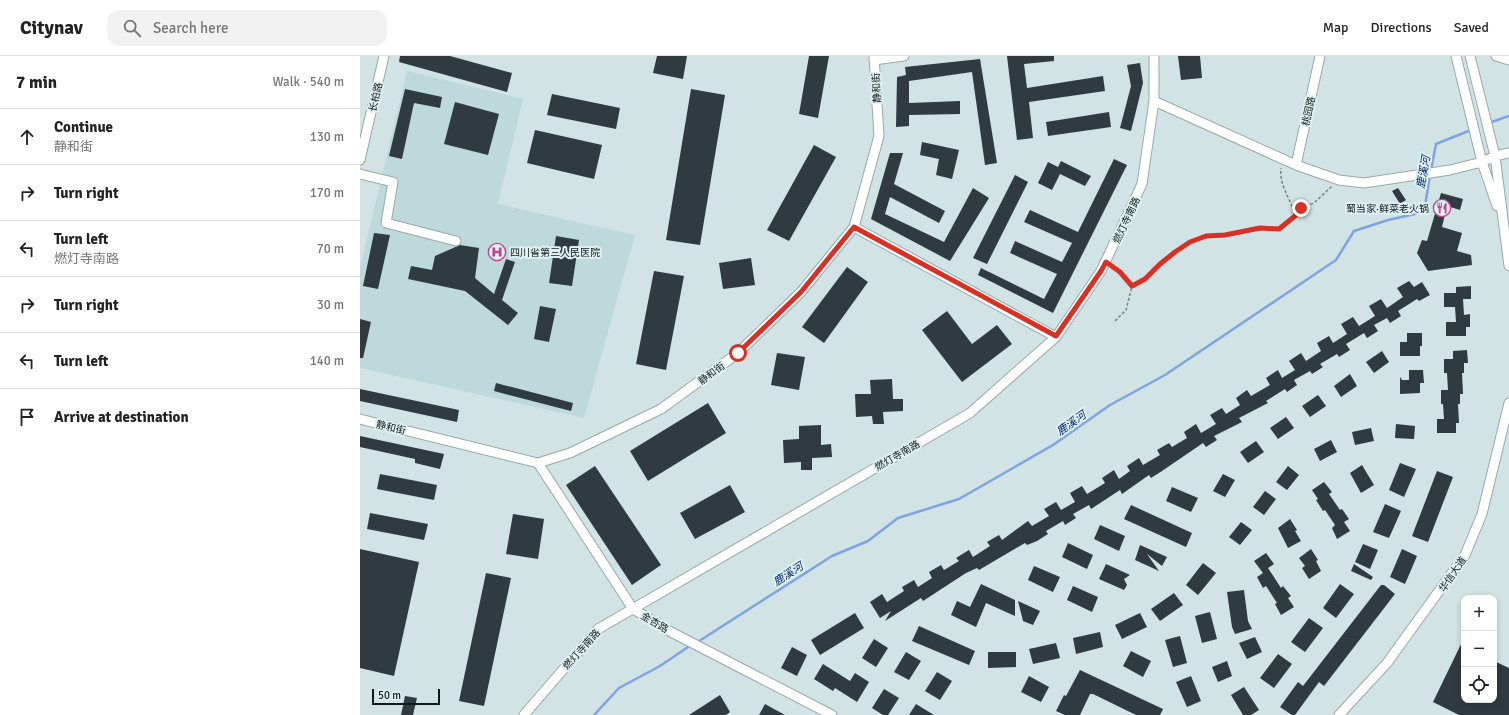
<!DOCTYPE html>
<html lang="en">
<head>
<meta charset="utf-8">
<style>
	:root { --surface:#fff; --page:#f2f2f2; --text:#222; --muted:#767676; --line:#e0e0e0 }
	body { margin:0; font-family:Signika,"Noto Sans SC",sans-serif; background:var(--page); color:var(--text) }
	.controls { position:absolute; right:12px; bottom:12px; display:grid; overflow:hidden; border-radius:8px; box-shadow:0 2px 6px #0003 }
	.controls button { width:36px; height:36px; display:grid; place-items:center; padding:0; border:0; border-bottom:1px solid var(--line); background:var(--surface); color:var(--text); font:20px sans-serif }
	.scale { position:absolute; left:12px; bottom:10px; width:68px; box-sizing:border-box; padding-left:4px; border:2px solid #121819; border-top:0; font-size:11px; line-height:14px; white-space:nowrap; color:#121819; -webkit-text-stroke:3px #def0f2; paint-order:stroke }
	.stop { position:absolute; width:12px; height:12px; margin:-9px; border:3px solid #d93025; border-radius:50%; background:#fff }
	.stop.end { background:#d93025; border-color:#fff; box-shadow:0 1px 4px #0008 }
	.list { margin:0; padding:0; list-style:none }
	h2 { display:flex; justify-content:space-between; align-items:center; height:52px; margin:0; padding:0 16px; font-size:17px }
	h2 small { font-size:13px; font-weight:400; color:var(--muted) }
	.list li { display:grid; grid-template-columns:26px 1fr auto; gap:12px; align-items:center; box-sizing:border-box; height:56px; padding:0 16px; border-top:1px solid var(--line) }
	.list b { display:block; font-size:15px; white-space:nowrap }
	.list p { margin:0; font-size:13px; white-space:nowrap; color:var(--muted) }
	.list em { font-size:13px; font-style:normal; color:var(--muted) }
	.icon { flex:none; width:22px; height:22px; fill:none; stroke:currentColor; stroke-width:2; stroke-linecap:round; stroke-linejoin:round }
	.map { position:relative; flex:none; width:1149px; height:659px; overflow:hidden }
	header { display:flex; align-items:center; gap:24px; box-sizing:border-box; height:56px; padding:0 20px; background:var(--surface); border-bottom:1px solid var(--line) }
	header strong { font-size:19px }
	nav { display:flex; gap:22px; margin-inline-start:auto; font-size:14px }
	.search { width:280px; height:36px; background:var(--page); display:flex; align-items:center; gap:10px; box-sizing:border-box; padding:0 14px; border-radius:12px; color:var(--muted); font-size:15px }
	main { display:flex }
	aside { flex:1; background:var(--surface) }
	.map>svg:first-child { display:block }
	.built { fill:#bed9db }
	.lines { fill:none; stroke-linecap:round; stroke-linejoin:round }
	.stream { stroke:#7ea4e1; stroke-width:2.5 }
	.building { fill:#2f3a41 }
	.minor-casing { stroke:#98a9aa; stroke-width:11 }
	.path { stroke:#778384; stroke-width:1.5; stroke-dasharray:3 2; stroke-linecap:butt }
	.minor { stroke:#fff; stroke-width:9 }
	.route { stroke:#d93025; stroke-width:5 }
	.labels { text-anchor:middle; stroke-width:4; stroke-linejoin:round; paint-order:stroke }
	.street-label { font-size:10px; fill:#121819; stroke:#def0f2 }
	.poi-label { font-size:10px; fill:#121819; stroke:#def0f2; text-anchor:end }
	.water-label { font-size:11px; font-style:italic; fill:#00276d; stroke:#def0f2 }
</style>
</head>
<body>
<header>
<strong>Citynav</strong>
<div class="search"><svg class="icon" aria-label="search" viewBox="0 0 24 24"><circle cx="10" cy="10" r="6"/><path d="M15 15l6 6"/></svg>Search here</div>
<nav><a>Map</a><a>Directions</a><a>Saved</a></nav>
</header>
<main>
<aside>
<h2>7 min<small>Walk · 540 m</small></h2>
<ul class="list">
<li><svg class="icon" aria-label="ahead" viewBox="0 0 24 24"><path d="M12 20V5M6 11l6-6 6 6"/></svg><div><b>Continue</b><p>静和街</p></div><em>130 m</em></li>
<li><svg class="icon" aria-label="right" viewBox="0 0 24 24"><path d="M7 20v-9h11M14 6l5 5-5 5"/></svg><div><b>Turn right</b></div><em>170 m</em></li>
<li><svg class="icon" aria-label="left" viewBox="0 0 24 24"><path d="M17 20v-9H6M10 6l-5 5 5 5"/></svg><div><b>Turn left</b><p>燃灯寺南路</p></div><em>70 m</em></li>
<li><svg class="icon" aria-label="right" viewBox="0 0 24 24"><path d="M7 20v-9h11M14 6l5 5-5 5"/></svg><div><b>Turn right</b></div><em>30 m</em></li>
<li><svg class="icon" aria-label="left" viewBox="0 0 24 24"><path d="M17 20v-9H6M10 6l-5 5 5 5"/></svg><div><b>Turn left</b></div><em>140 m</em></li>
<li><svg class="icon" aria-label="arrive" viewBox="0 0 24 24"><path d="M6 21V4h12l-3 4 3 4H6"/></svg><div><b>Arrive at destination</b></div></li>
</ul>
</aside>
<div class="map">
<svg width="1149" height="659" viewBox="0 0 1149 659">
	<rect width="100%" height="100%" fill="#d1e3e4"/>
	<path class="built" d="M47 15 163 43 138 148 275 179 224 362 0 312V212Z"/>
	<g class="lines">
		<path class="stream" d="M1129 67 1149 60
			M1071 114 1076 88 1111 74
			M336 587 472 500 508 485 538 462 599 443 693 389 750 349 805 319 976 204 994 175 1028 164 1064 156 1070 119
			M234 659 259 632 300 610 331 589"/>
	</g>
	<path class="building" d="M40 0H90L152 17 147 36 39 6Z
		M297 0H327L323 23 293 17Z
		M449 0H469L458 62 439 58Z
		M647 0H694V5L664 8 667 32 743 20 745 35 669 46 673 82 657 84Z
		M818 0H840L842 22 821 24Z
		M620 3 637 107 625 109 612 16 549 25V47L600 45V58L549 59V70L536 71 537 21 546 19 545 11Z
		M780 7 783 27 771 75 760 72 771 30 767 9Z
		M45 33 82 41 80 52 54 47 42 103 29 100Z
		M331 33 365 39 340 189 306 184Z
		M192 38 260 52 256 73 187 59Z
		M95 46 139 58 128 99 84 88Z
		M749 56 751 71 688 80 686 66Z
		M175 74 242 89 234 123 167 107Z
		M562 86 599 94 592 123 576 119 579 103 560 99Z
		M454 89 476 101 429 185 407 174Z
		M530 97H543L534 128 585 155 579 167 530 141 525 158 584 186 613 132 629 142 590 205 511 163Z
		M754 103 767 109 693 257 618 219 621 212 684 243 697 218 650 197 655 185 702 206 712 187 664 166 670 154 718 176Z
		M701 105 731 120 725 130 700 118 692 134 678 127 688 106 698 111Z
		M655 119 668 126 627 208 613 202Z
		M1038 132 1046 144 1040 148 1032 135Z
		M1081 137 1103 143 1100 154 1087 150 1082 171 1102 177 1097 195 1111 199 1112 209 1068 215 1057 197 1062 184 1067 185Z
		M14 177 30 179 18 233 3 230Z
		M196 180 219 184 212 230 189 227Z
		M100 189 119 192 115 222 134 238 146 203 155 206 142 244 158 257 148 269 105 235 48 223 51 210 72 214 75 200Z
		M391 202 395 229 363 233 359 207Z
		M487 211 508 226 464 287 442 271Z
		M294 215 324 220 306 314 276 308Z
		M1049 225 1054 231 1062 226 1070 239 1059 245 1057 243 1038 255 1041 260 1030 267 1027 262 1014 269 1018 275 1007 282 1004 277 986 288 990 294 979 301 977 298 960 308 963 311 952 318 950 315 934 324 937 329 927 336 925 333 906 345 908 347 879 362 882 366 854 380 857 384 846 391 843 387 802 415 791 422 789 419 762 438 760 434 731 453 729 449 713 458 716 462 705 469 703 465 686 475 688 478 677 485 667 489 665 487 619 514 617 512 606 517 563 545 561 542 525 565 531 555 520 562 510 546 522 538 527 546 544 535 542 531 554 524 558 531 572 522 569 516 581 509 584 514 599 505 596 502 609 494 613 501 630 490 627 486 639 479 642 484 668 465 672 470 689 460 684 453 696 446 701 454 715 446 710 437 722 430 727 438 745 427 742 422 754 414 759 423 770 415 767 410 779 402 783 409 800 399 797 394 809 387 812 391 827 382 824 376 836 368 841 377 856 368 850 359 862 352 866 358 880 349 876 342 887 334 891 340 910 329 906 322 918 314 922 322 935 314 929 305 941 297 946 305 961 295 957 287 969 280 973 287 987 278 981 268 993 261 999 270 1015 260 1009 250 1021 243 1027 252 1043 241 1037 232Z
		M1111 230V243H1103L1104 259 1110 258V271H1106V280H1086V266H1096L1095 251H1084V237H1096V231Z
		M180 250 196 253 189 286 174 283Z
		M587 255 612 288 637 269 652 288 602 326 562 274Z
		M0 263 11 266 3 302H0Z
		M1047 277H1062V290H1060V300H1040V286H1047Z
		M1107 294 1108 307H1104V317H1102L1103 338H1100V348H1098L1099 367H1096V377H1077V363H1084L1083 348H1081V334H1088L1087 317H1084V303H1093V295Z
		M1022 295 1029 306 1014 317 1006 306Z
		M417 297 445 301 439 334 411 329Z
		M1049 314H1063L1064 327H1060V337L1040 338V321L1042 324H1049Z
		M990 318 997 330 981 341 974 330Z
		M532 323 533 343H543V355L523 356 524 368H513L512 360 496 361 495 338H511L510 324Z
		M136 327 213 347 211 355 134 335Z
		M0 333 99 354 97 366 0 345Z
		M958 339 966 350 950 361 942 350Z
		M348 347 366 377 288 425 270 395Z
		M926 361 934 372 918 383 910 372Z
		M1036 368 1055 370 1054 383 1035 382Z
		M461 369V389L471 388 472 401 452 402V414H441V406L424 407 423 384 439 383V370Z
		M1011 372 1014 385 995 389 992 376Z
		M0 380 84 398 80 413 55 407V403L0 391Z
		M971 384 977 396 960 405 954 393Z
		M896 385 904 396 888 407 880 396Z
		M1040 407 1056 413 1044 441 1029 434Z
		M1002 409 1014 429 1001 437 990 417Z
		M235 410 301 509 272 529 206 429Z
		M928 410 939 419 927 434 916 426Z
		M1077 415 1093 421 1068 486 1052 480Z
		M20 418 77 429 74 444 17 433Z
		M863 418 875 424 865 441 853 435Z
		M964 426 972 436 969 438 980 454 982 453 989 463 984 466 990 475 977 483 972 472 975 469 965 454 963 455 956 444 958 443 952 434Z
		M370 429 385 456 335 483 320 457Z
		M812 431 838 442 831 456 806 445Z
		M905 435 916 443 904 459 893 451Z
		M1025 448 1041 455 1029 482 1013 476Z
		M771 449 832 477 826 491 764 463Z
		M10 457 68 468 64 484 7 473Z
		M153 458 184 463 178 503 146 498Z
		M930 463 937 474 935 475 941 485 928 492 918 472Z
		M881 466 892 474 880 489 869 481Z
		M740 469 765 480 759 495 734 483Z
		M708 487 733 499 727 513 702 501Z
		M1003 488 1018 494 1010 513 995 506Z
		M780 489 807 501 802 510 787 498 799 515 775 504Z
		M0 493 59 506 34 620 0 612Z
		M951 493 958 504 956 505 961 515 949 523 942 512 945 510 939 502Z
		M1042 493 1057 500 1045 528 1030 521Z
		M906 497 914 508 908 512 921 532 923 530 931 540 928 542 934 551 921 559 915 548 917 547 906 530 903 532 897 521 903 517 894 505Z
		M843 507 856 517 838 539 826 529Z
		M746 508 770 519 764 523 767 529 764 534 739 523Z
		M994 508 1013 521 1011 524 991 515Z
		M674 510 700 521 693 536 668 524Z
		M126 517 151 522 124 650 99 645Z
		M621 528 655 544V560L626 547 616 571 591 559 597 545 610 551Z
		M980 528 994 538 976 562 963 552Z
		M1021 529H1024L1035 538 964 630 959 626 935 659H932L920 651 938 626 943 630Z
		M713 530 738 541 732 556 707 544Z
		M884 534 888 565 892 573 875 578 872 571 867 536Z
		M814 537 823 549 800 565 791 553Z
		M658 545 680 555 673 569 663 565Z
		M850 556 857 583 842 587 835 560Z
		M495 557 504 572 460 599 451 584Z
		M780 557 787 571 762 583 755 569Z
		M949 562 963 572 945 596 931 586Z
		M559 570 615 595 609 609 552 585Z
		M740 576 743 591 716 598 713 582Z
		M820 580 827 607 813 611 805 584Z
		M895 581 902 596 887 603 879 587Z
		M1104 582V644H1134V605L1149 612V659H1099L1073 646Z
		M514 583 528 592 516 611 502 602Z
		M696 587 700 602 673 608 669 593Z
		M432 591 447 599 437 620 421 612Z
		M771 595 791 605 783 621 763 610Z
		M546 596 561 605 549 624 534 616Z
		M628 596H656V611L628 612Z
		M918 598 932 608 914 632 900 622Z
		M867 605 872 620 858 626 852 611Z
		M463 608 490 625 495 617 509 626 497 646 475 632 473 635 454 623Z
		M720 614 803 653 800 659H776L733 638H730L720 659H705L696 655 704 639 706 640Z
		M577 616 592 625 580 644 565 635Z
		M669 620 689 631 681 646 661 636Z
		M831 620 841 645 827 651 816 626Z
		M884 631 899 654 891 659H883L871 639Z
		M524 633 539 642 528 659H523L512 652Z
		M360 639 370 656 366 659H329Z
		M45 640 57 642 53 659H41Z
		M405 648 425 659H399Z
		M556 648 574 659H549Z"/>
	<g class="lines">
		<defs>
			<path id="minor" d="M1096 0 1122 106 1137 150
				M1110 0 1135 100 1149 210
				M1136 0 1149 4
				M514 4 544 0
				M794 45 936 109 979 124 1004 127 1090 114 1122 106 1135 100 1149 97
				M0 104 24 0
				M936 109 960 0
				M0 118 33 126 26 167 96 185
				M494 171 696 281
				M0 363 178 407 210 397 301 353 378 297 441 236 494 171 519 80 514 0
				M178 407 273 553 311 576 472 659
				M164 659 238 573 610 357 696 281 741 215 782 128 794 45V0
				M979 659 1027 607 1105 499 1122 458 1149 347"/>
		</defs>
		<use href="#minor" class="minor-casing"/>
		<path class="path" d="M935 160 941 152 954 147 972 130
			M752 211 760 216 772 230
			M755 265 766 254 772 230 785 223 800 208 815 196 830 186 846 179H865L900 172 919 173 935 160C931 142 919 131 921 112"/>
		<use href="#minor" class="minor"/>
	</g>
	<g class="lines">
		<path class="route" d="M378 297 441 236 494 171 696 280 741 215 746 206 760 216 772 230 785 223 800 208 815 196 830 186 846 180 865 179 900 172 919 173 935 160 941 152"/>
	</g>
	<defs>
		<symbol id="restaurant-ring" viewBox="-11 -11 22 22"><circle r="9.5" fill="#def0f2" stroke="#c24491" stroke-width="1.5"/><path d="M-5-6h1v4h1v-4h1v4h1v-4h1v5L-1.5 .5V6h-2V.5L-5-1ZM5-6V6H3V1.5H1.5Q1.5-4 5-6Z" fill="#c24491"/></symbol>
		<symbol id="hospital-ring" viewBox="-11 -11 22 22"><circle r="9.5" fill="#def0f2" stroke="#c24491" stroke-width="1.5"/><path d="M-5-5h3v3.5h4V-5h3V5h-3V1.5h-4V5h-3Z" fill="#c24491"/></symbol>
	</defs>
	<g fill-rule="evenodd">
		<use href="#restaurant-ring" x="1072" y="142" width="20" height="20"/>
		<use href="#hospital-ring" x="127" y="186" width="20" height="20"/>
	</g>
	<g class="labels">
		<g class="street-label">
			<text transform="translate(516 32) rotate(-93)" y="4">静和街</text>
			<text transform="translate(15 41) rotate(-77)" y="4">长柏路</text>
			<text transform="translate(948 55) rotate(-78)" y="4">桃园路</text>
			<text transform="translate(766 164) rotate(-65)" y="4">燃灯寺南路</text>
			<text transform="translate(351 317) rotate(-36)" y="4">静和街</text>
			<text transform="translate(31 371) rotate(14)" y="4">静和街</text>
			<text transform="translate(537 399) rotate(-30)" y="4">燃灯寺南路</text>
			<text transform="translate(1092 518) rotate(-56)" y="4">华信大道</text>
			<text transform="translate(295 566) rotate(31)" y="4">金杏路</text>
			<text transform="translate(221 593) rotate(-48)" y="4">燃灯寺南路</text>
		</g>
		<g class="poi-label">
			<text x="1069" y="156">蜀当家·鲜菜老火锅</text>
			<text x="150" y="200" text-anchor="start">四川省第三人民医院</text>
		</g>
		<g class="water-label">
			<text transform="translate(1063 116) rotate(-80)" y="4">鹿溪河</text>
			<text transform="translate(711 367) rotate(-35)" y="4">鹿溪河</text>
			<text transform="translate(428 518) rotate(-33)" y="4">鹿溪河</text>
		</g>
	</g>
</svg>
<div class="controls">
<button>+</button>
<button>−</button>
<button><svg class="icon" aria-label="locate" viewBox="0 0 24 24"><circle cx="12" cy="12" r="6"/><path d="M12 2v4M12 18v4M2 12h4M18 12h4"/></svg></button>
</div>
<div class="scale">50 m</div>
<div class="stop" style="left:378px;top:297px"></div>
<div class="stop end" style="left:941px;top:152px"></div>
</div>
</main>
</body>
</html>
